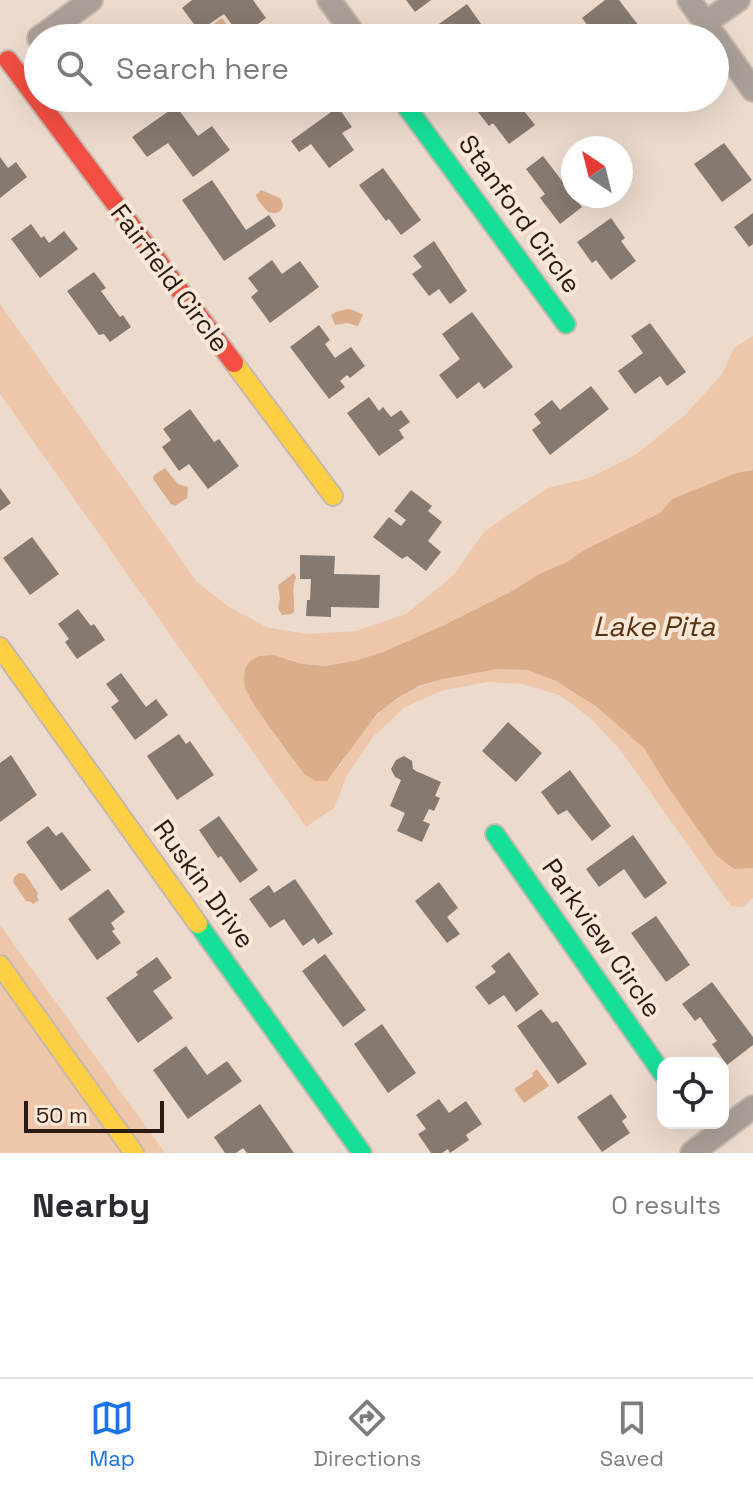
<!DOCTYPE html>
<html lang="en">
<head>
<meta charset="utf-8">
<style>
	:root { --surface:#fff; --page:#f7f7f7; --text:#2b2b33; --muted:#7c7c81; --line:#e1e1e2; --accent:#1a73e8 }
	body { margin:0; font-family:"Space Grotesk",sans-serif; background:var(--page); color:var(--text) }
	.controls { position:absolute; right:24px; bottom:24px; display:grid; overflow:hidden; border-radius:16px; box-shadow:0 8px 32px #0002 }
	.controls button { width:72px; height:72px; display:grid; place-items:center; padding:0; border:0; border-bottom:2px solid var(--line); background:var(--surface); color:var(--text); font:40px sans-serif }
	.compass { position:absolute; left:561px; top:136px; width:72px; height:72px; border-radius:50%; background:var(--surface); box-shadow:0 8px 32px #0002; rotate:325deg }
	.scale { position:absolute; left:24px; bottom:20px; width:140px; box-sizing:border-box; padding-left:8px; border:4px solid #271b13; border-top:0; font-size:22px; line-height:28px; white-space:nowrap; color:#271b13; -webkit-text-stroke:6px #fce8d9; paint-order:stroke }
	.list { margin:0; padding:0; list-style:none }
	h2 { display:flex; justify-content:space-between; align-items:center; height:104px; margin:0; padding:0 32px; font-size:34px }
	h2 small { font-size:26px; font-weight:400; color:var(--muted) }
	.icon { flex:none; width:44px; height:44px; fill:none; stroke:currentColor; stroke-width:2; stroke-linecap:round; stroke-linejoin:round }
	.map { position:relative; flex:none; width:753px; height:1153px; overflow:hidden }
	.search { position:absolute; background:var(--surface); box-shadow:0 8px 32px #0002; left:24px; right:24px; top:24px; height:88px; display:flex; align-items:center; gap:20px; box-sizing:border-box; padding:0 28px; border-radius:44px; color:var(--muted); font-size:30px }
	.sheet { height:224px; background:var(--surface) }
	nav { display:flex; justify-content:space-around; align-items:center; box-sizing:border-box; height:112px; border-top:2px solid var(--line); background:var(--surface); font-size:22px; color:var(--muted) }
	nav a { display:grid; justify-items:center; gap:4px }
	nav .on { color:var(--accent) }
	.map>svg:first-child { display:block }
	.green { fill:#eec7aa }
	.water { fill:#dbad8a }
	.building { fill:#867970 }
	.lines { fill:none; stroke-linecap:round; stroke-linejoin:round }
	.street-casing { stroke:#c6b8ae; stroke-width:26 }
	.fast-casing { stroke:#c6b8ae; stroke-width:22 }
	.slow-casing { stroke:#c6b8ae; stroke-width:22 }
	.jam-casing { stroke:#c6b8ae; stroke-width:22 }
	.street { stroke:#aba097; stroke-width:22 }
	.fast { stroke:#16e098; stroke-width:18 }
	.slow { stroke:#ffcf43; stroke-width:18 }
	.jam { stroke:#f24e42; stroke-width:18 }
	.labels { text-anchor:middle; stroke-width:8; stroke-linejoin:round; paint-order:stroke }
	.street-label { font-size:26px; fill:#271b13; stroke:#fce8d9 }
	.water-label { font-size:28px; font-style:italic; fill:#59320f; stroke:#fce8d9 }
</style>
</head>
<body>
<div class="map">
<svg width="753" height="1153" viewBox="0 0 753 1153">
	<rect width="100%" height="100%" fill="#ecdacd"/>
	<path class="green" d="M0 304 197 582 229 607 269 628 308 634 356 631 406 614 454 575 484 532 548 488 589 478 637 454 686 414 722 374 734 348 753 336V470L736 473 672 499 660 513 588 548 565 563 541 573 510 592 442 626 383 652 354 661 325 666 302 664 274 655 254 705 284 749 305 775 340 766C370 716 396 689 455 676 478 671 505 665 528 670 560 677 621 723 643 747 654 759 660 775 670 788 690 816 713 842 734 869L753 868V897L744 907 731 906 619 748 590 718 559 695 523 684 486 682 441 691 405 707 374 736 348 773 334 808 306 827 0 394Z
		M0 925 165 1153H0Z"/>
	<path class="water" d="M222 18 236 37 207 38 203 32Z
		M261 190 280 198 283 205C282 213 275 214 268 212 265 208 256 199 256 195Z
		M347 309 353 310 363 315 358 326 347 323 335 325 331 315 336 312Z
		M165 468 178 484 188 487 187 498 175 506 171 504 153 479 154 475Z
		M753 470V868L734 869 716 855 668 787 644 748 597 707 556 681 528 670 497 669 443 679 419 686 398 698 377 714 327 781H316L305 775 285 749 254 705 245 688 244 679 245 669 250 661 259 656 274 655 302 664 325 666 354 661 383 652 442 626 510 592 541 573 565 563 588 548 660 513 672 499 736 473Z
		M294 573 296 577C291 588 295 600 294 612L291 614 282 615 278 608 280 599 278 585Z
		M19 873 25 874 38 893 37 897 39 900 33 904 31 902 26 901 13 882 14 877Z
		M537 1069 549 1086 524 1103 514 1089 533 1076 532 1073Z"/>
	<path class="building" d="M192 0H253L266 18 241 37 224 14 199 31 182 8Z
		M406 0H431L415 12Z
		M605 0H619L642 30 638 35 641 38H597L582 18Z
		M467 4 491 38H424L422 36Z
		M275 29 281 38H263Z
		M484 98H514L535 125 509 144 493 123 489 126 473 106Z
		M176 106 198 136 212 126 230 150 193 177 168 143 147 157 132 137Z
		M338 107 352 127 342 133 354 150 329 168 311 144 299 152 291 141Z
		M724 143 752 180 722 202 694 164Z
		M543 156 582 207 560 224 540 198 545 194 526 169Z
		M0 157 8 168 16 162 27 177 0 198Z
		M383 168 421 220 401 235 389 219 386 221 359 185Z
		M212 180 246 230 269 215 276 226 224 261 182 200Z
		M753 213V244L749 247 734 227Z
		M611 218 625 238 621 241 636 261 611 280 596 260 592 263 577 242Z
		M31 224 41 238 44 236 49 243 64 231 78 249 40 278 11 239Z
		M434 241 467 291 450 304 439 289 429 296 412 274 422 267 413 256Z
		M272 260 282 274 300 261 319 287 270 323 251 297 258 291 248 278Z
		M94 272 106 288 101 291 120 317 123 315 131 327 110 342 104 334 99 335 67 291Z
		M472 312 513 367 484 389 479 382 457 399 439 375 460 359 442 334Z
		M650 323 686 372 667 386 660 376 635 394 618 371 643 353 631 336Z
		M319 325 330 340 325 344 335 358 351 347 365 366 350 378 347 375 340 381 345 387 329 399 290 347Z
		M591 386 609 409 550 455 532 430 541 423 534 414 552 400 560 410Z
		M369 397 379 411 383 407 391 417 401 410 410 422 399 430 404 438 379 456 347 413Z
		M190 409 214 442 219 439 239 466 208 489 189 464 179 471 162 447 171 440 163 429Z
		M0 488 11 503 0 511Z
		M411 490 432 506 428 511 442 522 428 541 441 552 426 571 407 556 402 559 373 537 389 517 401 526 406 520 394 511Z
		M32 537 59 574 30 595 3 558Z
		M300 555 335 556 334 574 380 575 379 608 331 607V617L306 616 307 600H310L311 579H300Z
		M78 609 91 626 94 624 105 640 77 659 65 642 69 639 58 624Z
		M121 673 146 707 156 699 168 715 135 740 111 707 119 701 106 684Z
		M508 722 542 753 516 782 482 751Z
		M179 734 186 744 190 741 214 775 177 800 147 756Z
		M11 755 37 795 0 822V763Z
		M404 756 412 761 413 769 416 771 441 782 435 796 440 798 434 811 429 809 423 821 430 824 422 842 397 831 405 813 390 806 401 780 395 777 391 769 396 760Z
		M570 770 611 826 592 841 567 810 558 815 541 792Z
		M219 816 258 870 240 883 221 856 218 858 199 830Z
		M48 826 56 836 62 832 91 870 61 891 26 842Z
		M633 835 667 883 645 899 624 869 599 887 586 869Z
		M295 879 333 934 318 944 314 938 303 946 284 919 270 928 249 899 269 885 274 893Z
		M439 882 458 908 447 917 460 934 447 943 415 901Z
		M108 889 125 912 111 923 115 929 112 931 121 943 97 960 68 919Z
		M656 916 690 965 666 982 631 933Z
		M509 952 539 994 516 1012 504 995 489 1005 475 987 496 972 491 966Z
		M325 954 366 1010 343 1027 302 971Z
		M157 957 172 978 153 991 173 1018 138 1043 106 998 138 975 136 972Z
		M712 982 753 1037V1045L727 1065 712 1044 717 1041 700 1017 695 1021 682 1004Z
		M541 1009 552 1023 557 1021 587 1064 558 1084 517 1026Z
		M382 1024 416 1073 388 1093 354 1044Z
		M186 1046 207 1075 227 1061 242 1081 188 1119 153 1070Z
		M611 1094 627 1117 622 1121 630 1133 602 1152 577 1117Z
		M439 1099 449 1113 466 1101 482 1124 466 1135 469 1140 450 1153 448 1149 442 1153H431L418 1134 426 1129 416 1115Z
		M260 1104 294 1153H247L243 1148 236 1153H225L214 1137Z"/>
	<g class="lines">
		<defs>
			<path id="street" d="M329 0 357 38
				M689 0 753 90
				M705 23 738 0
				M39 38 91 0
				M692 1153 753 1107"/>
			<path id="fast" d="M400 98 566 324
				M495 834 663 1074
				M198 924 362 1153"/>
			<path id="slow" d="M234 363 333 496
				M0 647 198 924
				M0 965 134 1153"/>
			<path id="jam" d="M8 60 234 363"/>
		</defs>
		<use href="#street" class="street-casing"/>
		<use href="#fast" class="fast-casing"/>
		<use href="#slow" class="slow-casing"/>
		<use href="#jam" class="jam-casing"/>
		<use href="#street" class="street"/>
		<use href="#fast" class="fast"/>
		<use href="#slow" class="slow"/>
		<use href="#jam" class="jam"/>
	</g>
	<g class="labels">
		<g class="street-label">
			<text transform="translate(520 214) rotate(54)" y="9">Stanford Circle</text>
			<text transform="translate(170 278) rotate(53)" y="9">Fairfield Circle</text>
			<text transform="translate(204 884) rotate(54)" y="9">Ruskin Drive</text>
			<text transform="translate(602 938) rotate(55)" y="9">Parkview Circle</text>
		</g>
		<g class="water-label">
			<text x="654" y="636">Lake Pita</text>
		</g>
	</g>
</svg>
<div class="controls">
<button><svg class="icon" aria-label="locate" viewBox="0 0 24 24"><circle cx="12" cy="12" r="6"/><path d="M12 2v4M12 18v4M2 12h4M18 12h4"/></svg></button>
</div>
<svg class="compass" viewBox="-18 -18 36 36"><path d="M0-13l5 13h-10z" fill="#e53935"/><path d="M0 13l5-13h-10z" fill="#7c7c81"/></svg>
<div class="scale">50 m</div>
<div class="search"><svg class="icon" aria-label="search" viewBox="0 0 24 24"><circle cx="10" cy="10" r="6"/><path d="M15 15l6 6"/></svg>Search here</div>
</div>
<section class="sheet">
<h2>Nearby<small>0 results</small></h2>
<ul class="list">
</ul>
</section>
<nav>
<a class="on"><svg class="icon" aria-label="map" viewBox="0 0 24 24"><path d="M3 6l6-2 6 2 6-2v14l-6 2-6-2-6 2zM9 4v14M15 6v14"/></svg>Map</a>
<a><svg class="icon" aria-label="directions" viewBox="0 0 24 24"><path d="M12 3l9 9-9 9-9-9zM9 14v-3h6M13 9l2 2-2 2"/></svg>Directions</a>
<a><svg class="icon" aria-label="saved" viewBox="0 0 24 24"><path d="M7 4h10v16l-5-4-5 4z"/></svg>Saved</a>
</nav>
</body>
</html>
